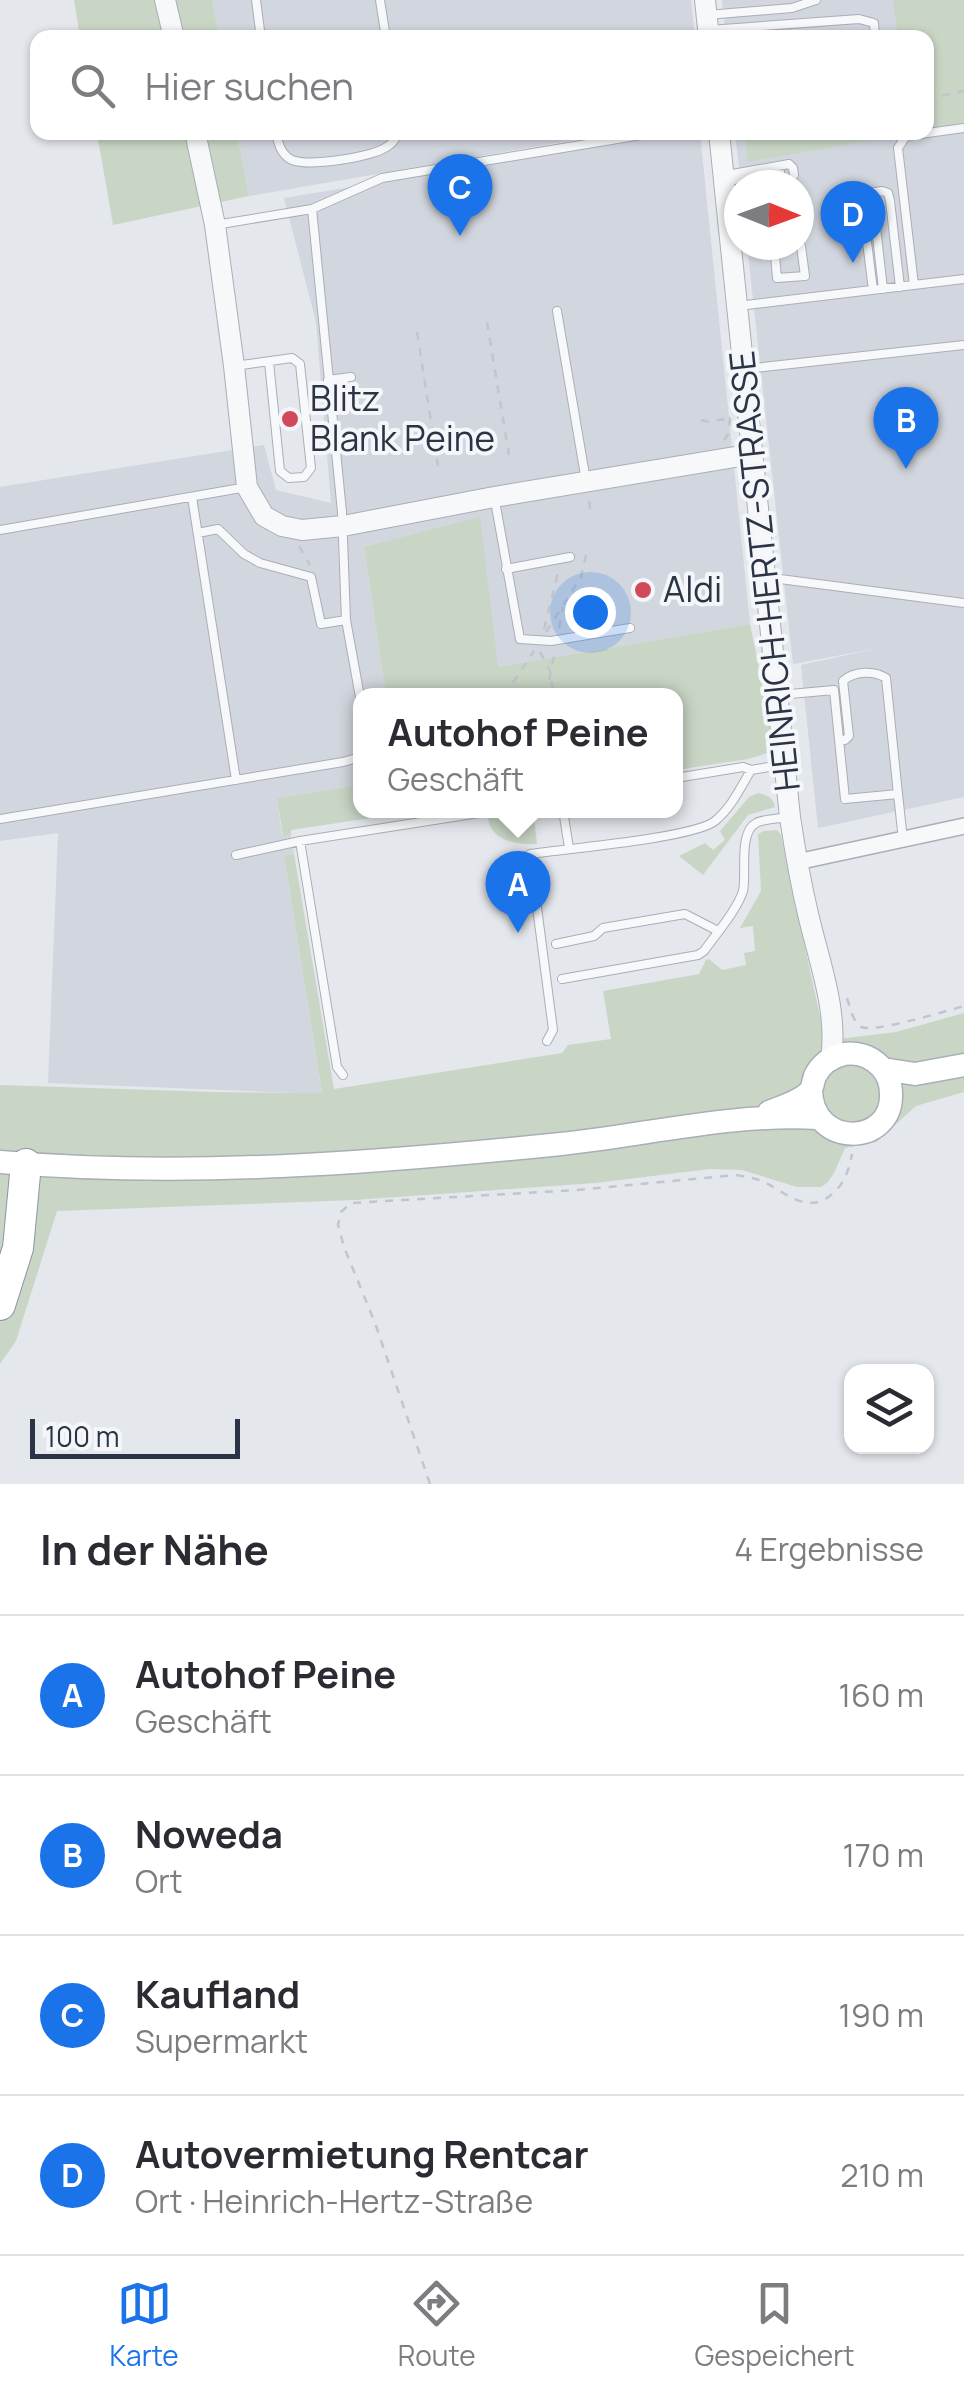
<!DOCTYPE html>
<html lang="de">
<head>
<meta charset="utf-8">
<style>
	:root { --surface:#fff; --page:#f7f7f7; --text:#2b2b33; --muted:#7c7c81; --line:#e1e1e2; --accent:#1a73e8 }
	body { margin:0; font-family:Manrope,sans-serif; background:var(--page); color:var(--text) }
	.controls { position:absolute; right:30px; bottom:30px; display:grid; overflow:hidden; border-radius:20px; box-shadow:0 2px 8px #0004 }
	.controls button { width:90px; height:90px; display:grid; place-items:center; padding:0; border:0; border-bottom:2px solid var(--line); background:var(--surface); color:var(--text); font:50px sans-serif }
	.compass { position:absolute; left:724px; top:170px; width:90px; height:90px; border-radius:50%; background:var(--surface); box-shadow:0 2px 8px #0004; rotate:91deg }
	.scale { position:absolute; left:30px; bottom:25px; width:210px; box-sizing:border-box; padding-left:10px; border:5px solid #2b3445; border-top:0; font-size:28px; line-height:35px; white-space:nowrap; color:#2b3445; -webkit-text-stroke:8px #f4f6f9; paint-order:stroke }
	.you { position:absolute; left:590px; top:612px; width:35px; height:35px; margin:-25px; border:8px solid #fff; border-radius:50%; background:#1a73e8; box-shadow:0 0 0 15px #1a73e833 }
	.badge { display:grid; place-items:center; width:65px; height:65px; border-radius:50%; background:var(--accent); color:#fff; font-size:32px; font-weight:700 }
	.pin { position:absolute; translate:-50% -82px; filter:drop-shadow(0 2px 5px #0008) }
	.pin::after { content:''; position:absolute; top:52px; width:35px; height:30px; background:inherit; clip-path:polygon(0 0,100% 0,50% 100%) }
	.popup { position:absolute; left:353px; top:688px; width:330px; height:130px; box-sizing:border-box; display:grid; place-content:center; border-radius:20px; background:var(--surface); filter:drop-shadow(0 2px 8px #0005); font-size:32px; white-space:nowrap; color:var(--muted) }
	.popup b { font-size:38px; color:var(--text) }
	.popup::after { content:''; position:absolute; left:50%; top:100%; margin-left:-20px; border:20px solid transparent; border-top-color:var(--surface) }
	.list { margin:0; padding:0; list-style:none }
	h2 { display:flex; justify-content:space-between; align-items:center; height:130px; margin:0; padding:0 40px; font-size:42px }
	h2 small { font-size:32px; font-weight:400; color:var(--muted) }
	.list li { display:grid; grid-template-columns:65px 1fr auto; gap:30px; align-items:center; box-sizing:border-box; height:160px; padding:0 40px; border-top:2px solid var(--line) }
	.list b { display:block; font-size:38px; white-space:nowrap }
	.list p { margin:0; font-size:32px; white-space:nowrap; color:var(--muted) }
	.list em { font-size:32px; font-style:normal; color:var(--muted) }
	.icon { flex:none; width:55px; height:55px; fill:none; stroke:currentColor; stroke-width:2; stroke-linecap:round; stroke-linejoin:round }
	.map { position:relative; flex:none; width:964px; height:1484px; overflow:hidden }
	.search { position:absolute; background:var(--surface); box-shadow:0 2px 8px #0004; left:30px; right:30px; top:30px; height:110px; display:flex; align-items:center; gap:25px; box-sizing:border-box; padding:0 35px; border-radius:20px; color:var(--muted); font-size:38px }
	.sheet { height:770px; background:var(--surface) }
	nav { display:flex; justify-content:space-around; align-items:center; box-sizing:border-box; height:140px; border-top:2px solid var(--line); background:var(--surface); font-size:28px; color:var(--muted) }
	nav a { display:grid; justify-items:center; gap:5px }
	nav .on { color:var(--accent) }
	.map>svg:first-child { display:block }
	.built { fill:#d2d6de }
	.green { fill:#c9d6c5 }
	.lines { fill:none; stroke-linecap:round; stroke-linejoin:round }
	.service-casing { stroke:#a9aeb7; stroke-width:10 }
	.minor-casing { stroke:#a9aeb7; stroke-width:18 }
	.tertiary-casing { stroke:#a9aeb7; stroke-width:22 }
	.secondary-casing { stroke:#a9aeb7; stroke-width:25 }
	.motorway-casing { stroke:#8b94a3; stroke-width:32 }
	.path { stroke:#c2c5cb; stroke-width:2.5; stroke-dasharray:8 8; stroke-linecap:butt }
	.service { stroke:#f7f8fa; stroke-width:8 }
	.minor { stroke:#f7f8fa; stroke-width:15 }
	.tertiary { stroke:#f7f8fa; stroke-width:20 }
	.secondary { stroke:#fff; stroke-width:22 }
	.motorway { stroke:#fff; stroke-width:30 }
	.poi-dot { fill:#d1495b; stroke:#f4f6f9; stroke-width:4 }
	.labels { text-anchor:middle; stroke-width:8; stroke-linejoin:round; paint-order:stroke }
	.poi-label { font-size:35px; fill:#2b3445; stroke:#f4f6f9; text-anchor:start }
	.street-label { font-size:35px; fill:#2b3445; stroke:#f4f6f9 }
</style>
</head>
<body>
<div class="map">
<svg width="964" height="1484" viewBox="0 0 964 1484">
	<rect width="100%" height="100%" fill="#e4e7ec"/>
	<path class="built" d="M212 0H691L695 37H219Z
		M722 0H964V797L818 828 801 665 879 648 793 664 747 245H799V185H741L735 133 926 132V38L726 37Z
		M237 132 614 133 249 196Z
		M681 133H700L750 624 498 667 364 547 386 695 360 696V785L277 798 282 835 290 830 294 854 284 857 322 1094 48 1083 58 833 0 841V487L264 445 276 490 331 503 316 322 284 198Z"/>
	<path class="green" d="M74 0H212L219 37H80Z
		M893 0H964V123L927 130 926 38 898 37Z
		M744 132 912 133 748 162Z
		M97 133H237L249 196 113 225Z
		M480 517 498 667 750 624 772 732 771 752 748 759 676 770V696L386 695 364 547Z
		M360 785V810L417 811 291 830V834L283 836 277 798Z
		M758 793C767 795 773 797 775 807L748 815 703 875 679 856 705 843 713 850 725 840 720 831 749 797Z
		M533 811 537 844C517 845 491 841 488 818Z
		M777 830 781 835 822 1026V1041L896 1032 964 1013V1092L916 1106 876 1142 845 1148 834 1173 827 1183 821 1187H797L742 1170 710 1169 595 1183 355 1200 57 1211 16 1341 0 1364V1085L213 1092 322 1093 284 856 294 854 334 1089 562 1053 568 1045 611 1039 603 991 699 974 706 960 709 959 722 970 746 965 744 953 755 951 753 926 740 928 761 891 758 834 764 831Z"/>
	<g class="lines">
		<defs>
			<path id="service" d="M256 0 261 38
				M380 0 386 38
				M707 15 792 8 816 0
				M709 30 859 19 874 23 875 38
				M276 132C278 143 281 155 292 160 310 167 373 157 388 146 395 141 394 140 398 132
				M779 166 782 185
				M727 175 789 164 793 168 794 175
				M728 181 758 176 766 185
				M872 192 883 289
				M312 209 342 512 346 620 360 697
				M215 225 312 209 382 178 659 132
				M774 245 777 278 805 276 801 246
				M914 285 898 148 906 136 964 128
				M873 290 861 194 882 191 888 193 890 201 900 287
				M738 306 964 279
				M557 311 586 481
				M234 366 292 358 300 364 311 468 304 477 289 478 280 471 269 362
				M745 369 964 345
				M328 380 351 377
				M336 448 359 445
				M192 497 236 780
				M495 501 520 639 551 641 630 628
				M0 530 247 487
				M198 533 218 529 244 554 260 563 311 577 321 624 346 620
				M506 569 570 557
				M766 582 780 579 964 603
				M779 695 834 690 845 799 898 794 903 840
				M839 740H845L849 736 843 681C854 671 874 670 886 678L898 794
				M676 778 743 767 751 770 781 765
				M563 810 569 848
				M0 819 343 762 360 757
				M300 841 337 1067 343 1075
				M236 855 300 841 498 810
				M556 944 594 936 603 928 685 914 718 931
				M562 979 698 955 704 951C716 934 737 910 743 891 747 874 738 833 756 823 763 819 778 819 787 817
				M547 1041 553 1030 530 854C564 849 694 838 715 821 731 808 741 787 751 770"/>
			<path id="minor" d="M797 862 964 826"/>
			<path id="tertiary" d="M165 0 174 38
				M705 0 709 38
				M195 132 215 225 234 366 247 487 264 516 282 526 302 530 343 526 494 497 753 454
				M719 132 790 817C795 851 801 885 809 918 820 964 838 1012 831 1059"/>
			<path id="secondary" d="M883 1069 915 1074 964 1065
				M769 1112C781 1107 801 1101 810 1091 813 1087 813 1081 815 1076 821 1064 831 1057 844 1054 857 1052 870 1056 880 1066 887 1073 891 1083 891 1094 893 1146 812 1149 811 1090
				M0 1162C187 1178 375 1163 561 1144 647 1135 732 1113 818 1118"/>
			<path id="motorway" d="M0 1305 18 1248 26 1164"/>
		</defs>
		<use href="#service" class="service-casing"/>
		<use href="#minor" class="minor-casing"/>
		<use href="#tertiary" class="tertiary-casing"/>
		<use href="#secondary" class="secondary-casing"/>
		<use href="#motorway" class="motorway-casing"/>
		<path class="path" d="M926 99 964 91
			M737 139 770 132
			M487 322 509 455
			M417 332 438 466
			M701 420 709 422 729 418
			M724 440 729 433 730 418 733 417
			M589 501 591 514
			M299 546 310 565
			M559 628 563 607
			M544 629 559 569
			M546 632 581 577 586 555
			M540 652 550 671 554 696
			M504 696 534 651
			M546 696 555 651
			M847 998C850 1007 853 1022 861 1027 874 1033 946 1011 964 1006
			M430 1484 375 1323 344 1247 338 1225 341 1212 351 1203 577 1190 736 1175C747 1177 756 1178 766 1183 787 1194 808 1214 831 1195 844 1185 849 1170 852 1154"/>
		<use href="#service" class="service"/>
		<use href="#minor" class="minor"/>
		<use href="#tertiary" class="tertiary"/>
		<use href="#secondary" class="secondary"/>
		<use href="#motorway" class="motorway"/>
	</g>
	<g class="poi-dot">
		<circle cx="290" cy="419" r="10"/>
		<circle cx="643" cy="590" r="10"/>
	</g>
	<g class="labels">
		<g class="poi-label">
			<text x="310" y="411">Blitz<tspan x="310" dy="40">Blank Peine</tspan></text>
			<text x="663" y="602">Aldi</text>
		</g>
		<g class="street-label">
			<text transform="translate(765 571) rotate(-96)" y="12">HEINRICH-HERTZ-STRASSE</text>
		</g>
	</g>
</svg>
<div class="controls">
<button><svg class="icon" aria-label="layers" viewBox="0 0 24 24"><path d="M12 4l9 5-9 5-9-5zM3 14l9 5 9-5"/></svg></button>
</div>
<svg class="compass" viewBox="-18 -18 36 36"><path d="M0-13l5 13h-10z" fill="#e53935"/><path d="M0 13l5-13h-10z" fill="#7c7c81"/></svg>
<div class="scale">100 m</div>
<div class="you"></div>
<div class="pin badge" style="left:518px;top:933px">A</div>
<div class="popup"><b>Autohof Peine</b>Geschäft</div>
<div class="pin badge" style="left:906px;top:469px">B</div>
<div class="pin badge" style="left:460px;top:236px">C</div>
<div class="pin badge" style="left:853px;top:263px">D</div>
<div class="search"><svg class="icon" aria-label="search" viewBox="0 0 24 24"><circle cx="10" cy="10" r="6"/><path d="M15 15l6 6"/></svg>Hier suchen</div>
</div>
<section class="sheet">
<h2>In der Nähe<small>4 Ergebnisse</small></h2>
<ul class="list">
<li><span class="badge">A</span><div><b>Autohof Peine</b><p>Geschäft</p></div><em>160 m</em></li>
<li><span class="badge">B</span><div><b>Noweda</b><p>Ort</p></div><em>170 m</em></li>
<li><span class="badge">C</span><div><b>Kaufland</b><p>Supermarkt</p></div><em>190 m</em></li>
<li><span class="badge">D</span><div><b>Autovermietung Rentcar</b><p>Ort · Heinrich-Hertz-Straße</p></div><em>210 m</em></li>
</ul>
</section>
<nav>
<a class="on"><svg class="icon" aria-label="map" viewBox="0 0 24 24"><path d="M3 6l6-2 6 2 6-2v14l-6 2-6-2-6 2zM9 4v14M15 6v14"/></svg>Karte</a>
<a><svg class="icon" aria-label="directions" viewBox="0 0 24 24"><path d="M12 3l9 9-9 9-9-9zM9 14v-3h6M13 9l2 2-2 2"/></svg>Route</a>
<a><svg class="icon" aria-label="saved" viewBox="0 0 24 24"><path d="M7 4h10v16l-5-4-5 4z"/></svg>Gespeichert</a>
</nav>
</body>
</html>
